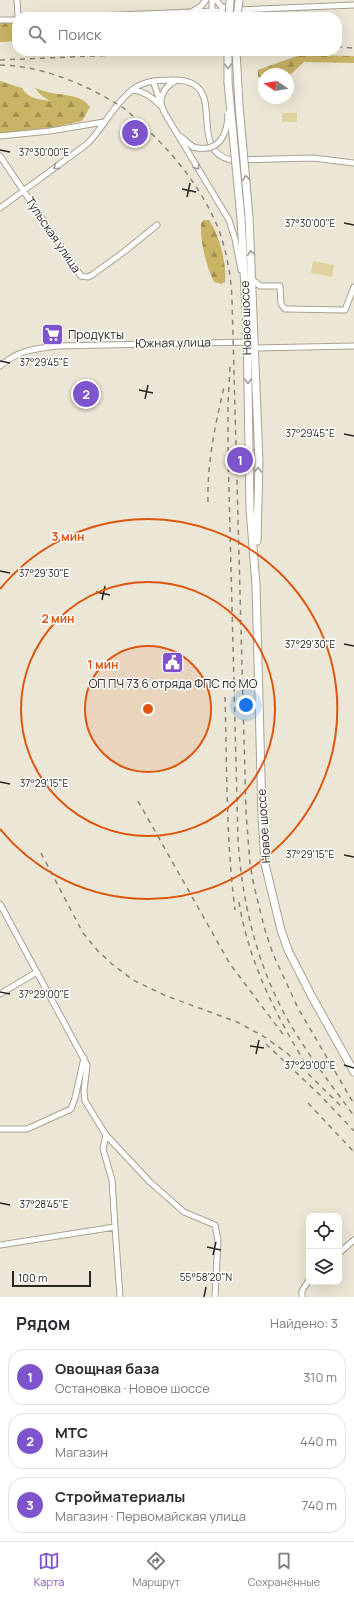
<!DOCTYPE html>
<html lang="ru">
<head>
<meta charset="utf-8">
<style>
	:root { --surface:#fff; --page:#f7f7f7; --text:#2b2b33; --muted:#7c7c81; --line:#e1e1e2; --accent:#7e54cd }
	body { margin:0; font-family:Manrope,sans-serif; background:var(--page); color:var(--text) }
	.controls { position:absolute; right:12px; bottom:12px; display:grid; overflow:hidden; border-radius:8px; box-shadow:0 4px 16px #0002 }
	.controls button { width:36px; height:36px; display:grid; place-items:center; padding:0; border:0; border-bottom:1px solid var(--line); background:var(--surface); color:var(--text); font:20px sans-serif }
	.compass { position:absolute; left:258px; top:68px; width:36px; height:36px; border-radius:50%; background:var(--surface); box-shadow:0 4px 16px #0002; rotate:282deg }
	.scale { position:absolute; left:12px; bottom:10px; width:79px; box-sizing:border-box; padding-left:4px; border:2px solid #292721; border-top:0; font-size:11px; line-height:14px; white-space:nowrap; color:#292721; -webkit-text-stroke:3px #fff; paint-order:stroke }
	.you { position:absolute; left:246px; top:705px; width:14px; height:14px; margin:-10px; border:3px solid #fff; border-radius:50%; background:#1a73e8; box-shadow:0 0 0 6px #1a73e833 }
	.badge { display:grid; place-items:center; width:26px; height:26px; border-radius:50%; background:var(--accent); color:#fff; font-size:13px; font-weight:700 }
	.pin { position:absolute; translate:-50% -50%; border:2px solid #fff; box-shadow:0 1px 4px #0006 }
	.list { margin:0; padding:0; list-style:none }
	h2 { display:flex; justify-content:space-between; align-items:center; height:52px; margin:0; padding:0 16px; font-size:17px }
	h2 small { font-size:13px; font-weight:400; color:var(--muted) }
	.list li { display:grid; grid-template-columns:26px 1fr auto; gap:12px; align-items:center; box-sizing:border-box; height:56px; margin:0 8px 8px; padding:0 8px; border:1px solid var(--line); border-radius:16px }
	.list b { display:block; font-size:15px; white-space:nowrap }
	.list p { margin:0; font-size:13px; white-space:nowrap; color:var(--muted) }
	.list em { font-size:13px; font-style:normal; color:var(--muted) }
	.icon { flex:none; width:22px; height:22px; fill:none; stroke:currentColor; stroke-width:2; stroke-linecap:round; stroke-linejoin:round }
	.map { position:relative; flex:none; width:354px; height:1297px; overflow:hidden }
	.search { position:absolute; background:var(--surface); box-shadow:0 4px 16px #0002; left:12px; right:12px; top:12px; height:44px; display:flex; align-items:center; gap:10px; box-sizing:border-box; padding:0 14px; border-radius:16px; color:var(--muted); font-size:15px }
	.sheet { height:244px; background:var(--surface) }
	nav { display:flex; justify-content:space-around; align-items:center; box-sizing:border-box; height:56px; border-top:1px solid var(--line); background:var(--surface); font-size:11px; color:var(--muted) }
	nav a { display:grid; justify-items:center; gap:2px }
	nav .on { color:var(--accent) }
	.map>svg:first-child { display:block }
	.green { fill:#e1d29f }
	.forest { fill:url(#forest-firs) }
	.lines { fill:none; stroke-linecap:round; stroke-linejoin:round }
	.minor-casing { stroke:#a7a292; stroke-width:7 }
	.major-casing { stroke:#a7a292; stroke-width:9 }
	.minor { stroke:#fff; stroke-width:5 }
	.major { stroke:#fff; stroke-width:7 }
	.rail { stroke:#89857a; stroke-width:1.5; stroke-dasharray:5 5; stroke-linecap:butt }
	.minor-bridge-casing { stroke:#a7a292; stroke-width:7; stroke-linecap:butt }
	.major-bridge-casing { stroke:#a7a292; stroke-width:9; stroke-linecap:butt }
	.minor-bridge { stroke:#fff; stroke-width:5 }
	.major-bridge { stroke:#fff; stroke-width:7 }
	.oneway { stroke:#9f9e9b }
	.ticks { fill:none; stroke:#292721; stroke-width:1.5 }
	.ring { fill:none; stroke:#de560d; stroke-width:2 }
	.labels { text-anchor:middle; stroke-width:3; stroke-linejoin:round; paint-order:stroke }
	.street-label { font-size:12px; fill:#292721; stroke:#fff }
	.poi-label { font-size:12px; fill:#292721; stroke:#fff; text-anchor:start }
	.ticks-label { font-size:10px; text-anchor:middle; fill:#292721; stroke:#fff; stroke-width:3; stroke-linejoin:round; paint-order:stroke }
	.centre { fill:#de560d; stroke:#fff; stroke-width:2 }
	.ring-label { font-size:12px; text-anchor:middle; font-weight:bold; fill:#de560d; stroke:#fff; stroke-width:3; stroke-linejoin:round; paint-order:stroke }
</style>
</head>
<body>
<div class="map">
<svg width="354" height="1297" viewBox="0 0 354 1297">
	<defs>
		<pattern id="forest-firs" width="22" height="20" patternUnits="userSpaceOnUse"><rect width="22" height="20" fill="#c9b364"/><path d="M5 1l3.5 6h-7zM16 11l3.5 6h-7z" fill="#a39252"/></pattern>
	</defs>
	<rect width="100%" height="100%" fill="#ebe6d5"/>
	<path class="green" d="M282 113H297V122H282Z
		M313 261 334 265 332 277 311 273Z"/>
	<path class="forest" d="M17 22V41L0 42V23Z
		M300 55 354 56V63L304 62 289 76 288 74H264V77H258V70Z
		M0 81 22 88C29 99 38 99 50 101L40 94 35 88C41 90 46 92 51 93 64 95 82 95 90 107L82 121 49 128 0 134Z
		M204 220H209C219 233 227 265 225 282L221 284 214 282C206 265 200 242 201 223Z"/>
	<g class="lines">
		<defs>
			<path id="minor" d="M17 0 18 17
				M212 0V11
				M216 0 221 6 229 9
				M193 11 200 7 206 0
				M71 17 354 5
				M0 20H17
				M153 81 164 112 229 220 235 239 241 270
				M133 90C144 91 152 97 160 105
				M161 103C161 92 167 85 177 80
				M0 136 50 131 104 122
				M180 136 193 147
				M0 156 81 276 88 277 92 275 125 251 157 225
				M0 208 87 144C104 127 114 104 132 90 143 81 157 80 170 80 234 77 183 149 231 160L313 158 354 163
				M253 280 260 286H280L281 304 285 309H288L345 310 354 287
				M255 348 354 346
				M0 366C19 350 33 349 57 346L250 342
				M0 904 87 1065 84 1091 85 1101 106 1135 150 1182 184 1212 215 1225 218 1240 215 1297
				M0 994 37 972
				M0 1129H27L71 1109 75 1098 84 1058
				M115 1227 120 1297
				M0 1245 115 1227 112 1180 103 1149 106 1135
				M339 1253 354 1240
				M302 1297V1291L309 1280"/>
			<path id="major" d="M228 51V82
				M249 217 259 462 257 541
				M241 218 247 326 250 509 256 585 262 815 265 864 281 930 288 950 311 995 354 1072"/>
		</defs>
		<use href="#minor" class="minor-casing"/>
		<use href="#major" class="major-casing"/>
		<use href="#minor" class="minor"/>
		<use href="#major" class="major"/>
		<path class="rail" d="M337 47 354 48
			M0 60 209 51
			M0 65C41 66 83 83 117 104 125 108 132 115 138 121 172 151 204 190 220 233 227 254 231 276 232 299L246 812 250 864 254 886 265 930 273 954 298 1008 354 1104
			M230 367 228 403V452L238 840C242 901 256 961 285 1015 305 1051 330 1083 354 1116
			M208 502C207 463 215 426 224 387
			M225 697C227 768 226 839 235 910
			M138 801 230 964 285 1037
			M41 853 83 933 98 951 112 964 133 980 164 995 237 1022 263 1036 287 1053 342 1107
			M239 902C248 959 274 1012 304 1061
			M266 1044 321 1096 354 1131
			M308 1103 354 1152"/>
		<defs>
			<path id="minor-bridge" d="M193 147C219 154 228 134 228 113"/>
			<path id="major-bridge" d="M229 17 230 0
				M237 17 239 0
				M236 51 239 105 249 217
				M228 82 241 218"/>
		</defs>
		<use href="#minor-bridge" class="minor-bridge-casing"/>
		<use href="#major-bridge" class="major-bridge-casing"/>
		<use href="#minor-bridge" class="minor-bridge"/>
		<use href="#major-bridge" class="major-bridge"/>
	</g>
	<defs><path id="oneway-chevron" d="M-2-3.5L2.5 0L-2 3.5" fill="none" stroke-width="1.6" stroke-linecap="round" stroke-linejoin="round"/></defs>
	<g class="oneway">
		<use href="#oneway-chevron" transform="translate(228 66) rotate(89)"/>
		<use href="#oneway-chevron" transform="translate(56 167) rotate(144)"/>
		<use href="#oneway-chevron" transform="translate(197 167) rotate(57)"/>
		<use href="#oneway-chevron" transform="translate(246 178) rotate(-96)"/>
		<use href="#oneway-chevron" transform="translate(251 253) rotate(-93)"/>
		<use href="#oneway-chevron" transform="translate(248 381) rotate(89)"/>
		<use href="#oneway-chevron" transform="translate(258 470) rotate(-89)"/>
	</g>
	<path class="ticks" d="M0 150 10 152M182 189 196 192M187 197 190 183M344 223 354 225M0 361 10 363M139 390 153 393M145 399 148 385M344 434 354 436M0 571 10 573M96 592 110 595M102 600 105 586M344 644 354 646M0 782 10 784M344 855 354 857M0 992 10 994M250 1046 264 1048M256 1054 259 1040M344 1065 354 1068M0 1203 10 1205M207 1247 221 1250M213 1255 216 1242M204 1297 206 1287"/>
	<circle cx="148" cy="709" r="63" fill="#de560d" fill-opacity=".12"/>
	<g class="ring">
		<circle cx="148" cy="709" r="63"/>
		<circle cx="148" cy="709" r="127"/>
		<path d="M0 589A190 190 0 1 1 0 829"/>
	</g>
	<defs>
		<symbol id="supermarket-square" viewBox="-11 -11 22 22"><rect x="-9" y="-9" width="18" height="18" rx="4" fill="#7e54cd" stroke="#fff"/><path d="M-6-5.5h2.5l.6 2H6L4.5 2H-2.5L-4.4-4H-6ZM-1.5 3.2a1.3 1.3 0 1 0 .1 0ZM3 3.2a1.3 1.3 0 1 0 .1 0Z" fill="#fff"/></symbol>
		<symbol id="civic-square" viewBox="-11 -11 22 22"><rect x="-9" y="-9" width="18" height="18" rx="4" fill="#7e54cd" stroke="#fff"/><path d="M-.6-6.5H3V-4.5H.6V-3L4-1V1h2V6H-6V1h2V-1L-.6-3ZM-1.2 2.5V6h2.4V2.5Z" fill="#fff"/></symbol>
	</defs>
	<g fill-rule="evenodd">
		<use href="#supermarket-square" x="40" y="322" width="25" height="25"/>
		<use href="#civic-square" x="160" y="650" width="25" height="25"/>
	</g>
	<g class="labels">
		<g class="street-label">
			<text transform="translate(53 235) rotate(56)" y="4">Тульская улица</text>
			<text transform="translate(246 318) rotate(-92)" y="4">Новое шоссе</text>
			<text transform="translate(173 343) rotate(-1)" y="4">Южная улица</text>
			<text transform="translate(264 826) rotate(-94)" y="4">Новое шоссе</text>
		</g>
		<g class="poi-label">
			<text x="68" y="339">Продукты</text>
			<text x="173" y="688" text-anchor="middle">ОП ПЧ 73 6 отряда ФПС по МО</text>
		</g>
	</g>
	<g class="ticks-label">
		<text x="44" y="156">37°30'00"E</text>
		<text x="310" y="227">37°30'00"E</text>
		<text x="44" y="366">37°29'45"E</text>
		<text x="310" y="437">37°29'45"E</text>
		<text x="44" y="577">37°29'30"E</text>
		<text x="310" y="648">37°29'30"E</text>
		<text x="44" y="787">37°29'15"E</text>
		<text x="310" y="858">37°29'15"E</text>
		<text x="44" y="998">37°29'00"E</text>
		<text x="310" y="1069">37°29'00"E</text>
		<text x="44" y="1208">37°28'45"E</text>
		<text x="206" y="1281">55°58'20"N</text>
	</g>
	<circle cx="148" cy="709" r="6" class="centre"/>
	<g class="ring-label">
		<text x="68" y="541">3 мин</text>
		<text x="58" y="623">2 мин</text>
		<text x="103" y="669">1 мин</text>
	</g>
</svg>
<div class="controls">
<button><svg class="icon" aria-label="locate" viewBox="0 0 24 24"><circle cx="12" cy="12" r="6"/><path d="M12 2v4M12 18v4M2 12h4M18 12h4"/></svg></button>
<button><svg class="icon" aria-label="layers" viewBox="0 0 24 24"><path d="M12 4l9 5-9 5-9-5zM3 14l9 5 9-5"/></svg></button>
</div>
<svg class="compass" viewBox="-18 -18 36 36"><path d="M0-13l5 13h-10z" fill="#e53935"/><path d="M0 13l5-13h-10z" fill="#7c7c81"/></svg>
<div class="scale">100 m</div>
<div class="you"></div>
<div class="pin badge" style="left:240px;top:460px">1</div>
<div class="pin badge" style="left:86px;top:394px">2</div>
<div class="pin badge" style="left:135px;top:133px">3</div>
<div class="search"><svg class="icon" aria-label="search" viewBox="0 0 24 24"><circle cx="10" cy="10" r="6"/><path d="M15 15l6 6"/></svg>Поиск</div>
</div>
<section class="sheet">
<h2>Рядом<small>Найдено: 3</small></h2>
<ul class="list">
<li><span class="badge">1</span><div><b>Овощная база</b><p>Остановка · Новое шоссе</p></div><em>310 m</em></li>
<li><span class="badge">2</span><div><b>МТС</b><p>Магазин</p></div><em>440 m</em></li>
<li><span class="badge">3</span><div><b>Стройматериалы</b><p>Магазин · Первомайская улица</p></div><em>740 m</em></li>
</ul>
</section>
<nav>
<a class="on"><svg class="icon" aria-label="map" viewBox="0 0 24 24"><path d="M3 6l6-2 6 2 6-2v14l-6 2-6-2-6 2zM9 4v14M15 6v14"/></svg>Карта</a>
<a><svg class="icon" aria-label="directions" viewBox="0 0 24 24"><path d="M12 3l9 9-9 9-9-9zM9 14v-3h6M13 9l2 2-2 2"/></svg>Маршрут</a>
<a><svg class="icon" aria-label="saved" viewBox="0 0 24 24"><path d="M7 4h10v16l-5-4-5 4z"/></svg>Сохранённые</a>
</nav>
</body>
</html>
